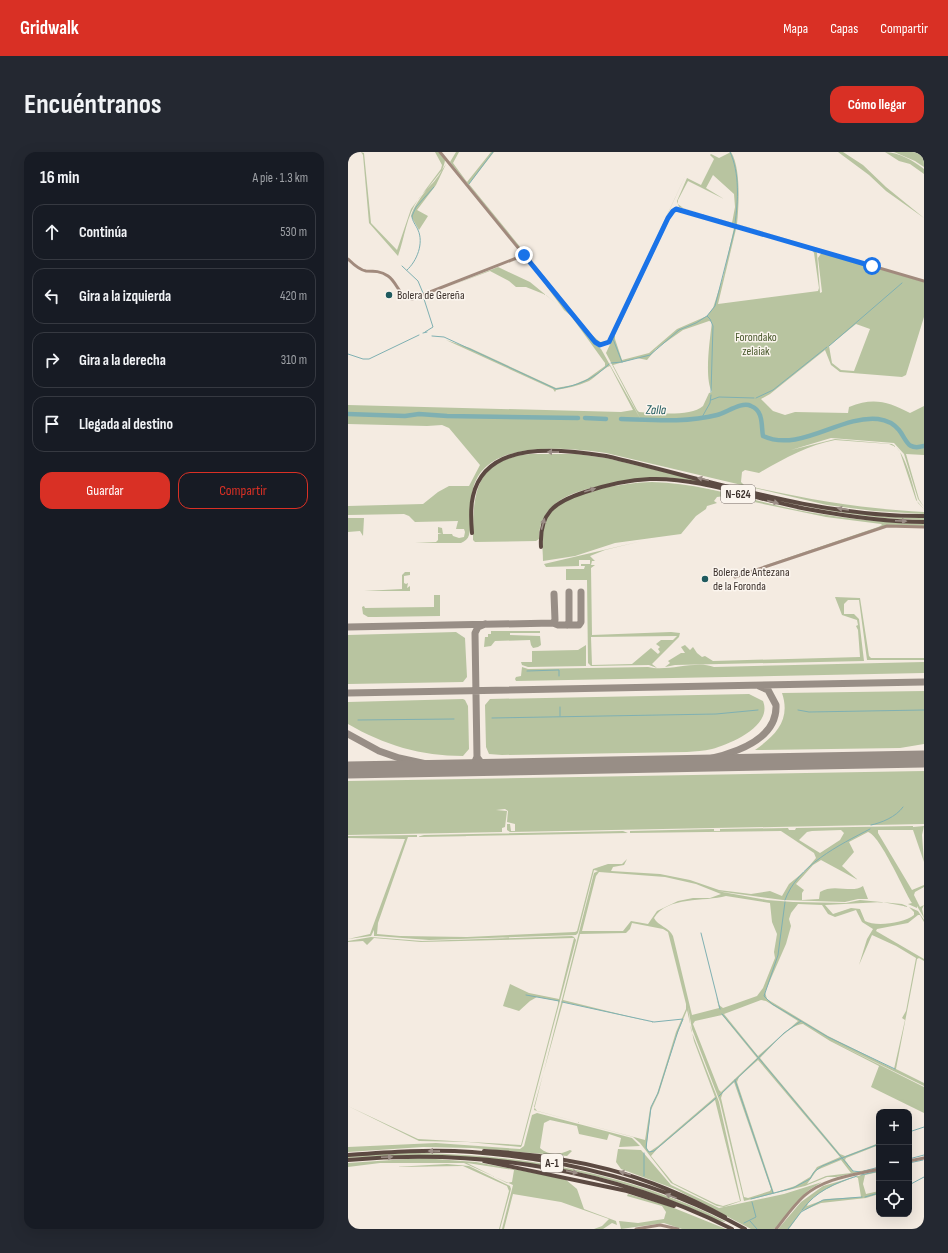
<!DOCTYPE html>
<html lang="es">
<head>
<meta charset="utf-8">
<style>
	:root { --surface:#171b24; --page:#242831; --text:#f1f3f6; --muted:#9ea1a6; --line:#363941; --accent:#d93025 }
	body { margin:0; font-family:"Sofia Sans Condensed",sans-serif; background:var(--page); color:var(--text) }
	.controls { position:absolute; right:12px; bottom:12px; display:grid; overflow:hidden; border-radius:8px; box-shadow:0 4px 16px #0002 }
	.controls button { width:36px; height:36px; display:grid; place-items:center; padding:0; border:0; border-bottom:1px solid var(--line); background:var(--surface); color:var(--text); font:20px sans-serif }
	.stop { position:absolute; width:12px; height:12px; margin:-9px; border:3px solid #1a73e8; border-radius:50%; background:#fff }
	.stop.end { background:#1a73e8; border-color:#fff; box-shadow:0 1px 4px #0008 }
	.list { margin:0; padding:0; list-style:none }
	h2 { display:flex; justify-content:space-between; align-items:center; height:52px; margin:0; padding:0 16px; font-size:17px }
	h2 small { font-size:13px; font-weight:400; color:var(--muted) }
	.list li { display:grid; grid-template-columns:26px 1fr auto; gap:12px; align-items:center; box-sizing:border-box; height:56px; margin:0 8px 8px; padding:0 8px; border:1px solid var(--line); border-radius:12px }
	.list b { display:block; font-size:15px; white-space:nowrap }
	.list em { font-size:13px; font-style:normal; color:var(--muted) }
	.actions { display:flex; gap:8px; padding:12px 16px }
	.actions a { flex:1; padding:9px 0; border:1px solid var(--accent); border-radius:12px; text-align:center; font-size:14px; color:var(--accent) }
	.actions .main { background:var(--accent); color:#fff }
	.icon { flex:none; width:22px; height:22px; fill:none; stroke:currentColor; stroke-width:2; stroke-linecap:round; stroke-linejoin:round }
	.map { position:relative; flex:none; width:576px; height:1077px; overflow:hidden; border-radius:12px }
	header { display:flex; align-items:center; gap:24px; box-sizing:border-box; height:56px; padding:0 20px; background:var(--accent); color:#fff }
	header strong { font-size:19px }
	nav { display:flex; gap:22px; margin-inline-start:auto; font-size:14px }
	.intro { display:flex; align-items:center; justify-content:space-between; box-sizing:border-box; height:96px; padding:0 24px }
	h1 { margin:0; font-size:28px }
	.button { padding:10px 18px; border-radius:12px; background:var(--accent); color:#fff; font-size:14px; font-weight:700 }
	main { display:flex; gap:24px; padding:0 24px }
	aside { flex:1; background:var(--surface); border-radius:12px; box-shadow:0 4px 16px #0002 }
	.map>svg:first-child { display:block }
	.green { fill:#b8c4a0; fill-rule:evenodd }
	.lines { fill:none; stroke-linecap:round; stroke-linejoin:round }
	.stream { stroke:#7fb0b2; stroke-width:1 }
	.river { stroke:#7fb0b2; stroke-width:4.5 }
	.taxiway { stroke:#988e86; stroke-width:7 }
	.runway { stroke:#988e86; stroke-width:17 }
	.secondary { stroke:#a18a7d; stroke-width:3 }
	.highway { stroke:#5c4a42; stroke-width:4 }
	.oneway { fill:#9c8e87 }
	.route { stroke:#1a73e8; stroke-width:5 }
	.poi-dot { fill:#1f5a5e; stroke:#fbf5ee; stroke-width:1.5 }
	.labels { text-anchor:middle; stroke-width:3; stroke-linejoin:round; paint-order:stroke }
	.shield { fill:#fbf5ee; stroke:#756b66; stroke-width:1 }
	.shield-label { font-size:11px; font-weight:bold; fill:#3b302b }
	.poi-label { font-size:12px; fill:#3b302b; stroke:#fbf5ee; text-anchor:start }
	.park-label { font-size:12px; fill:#4a5a2e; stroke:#fbf5ee }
	.water-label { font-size:13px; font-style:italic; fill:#1f5a5e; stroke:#fbf5ee }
</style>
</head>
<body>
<header>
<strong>Gridwalk</strong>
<nav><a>Mapa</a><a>Capas</a><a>Compartir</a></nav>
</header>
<div class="intro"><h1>Encuéntranos</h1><a class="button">Cómo llegar</a></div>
<main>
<aside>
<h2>16 min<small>A pie · 1.3 km</small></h2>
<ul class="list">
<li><svg class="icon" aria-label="ahead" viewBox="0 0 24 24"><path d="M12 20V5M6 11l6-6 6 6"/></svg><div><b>Continúa</b></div><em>530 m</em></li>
<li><svg class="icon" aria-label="left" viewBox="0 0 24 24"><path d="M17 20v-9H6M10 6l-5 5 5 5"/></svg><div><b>Gira a la izquierda</b></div><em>420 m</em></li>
<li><svg class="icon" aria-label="right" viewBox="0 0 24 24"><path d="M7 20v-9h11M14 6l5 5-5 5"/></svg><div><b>Gira a la derecha</b></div><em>310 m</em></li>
<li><svg class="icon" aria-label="arrive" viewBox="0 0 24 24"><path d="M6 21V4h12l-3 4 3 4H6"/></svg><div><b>Llegada al destino</b></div></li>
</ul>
<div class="actions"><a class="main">Guardar</a><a>Compartir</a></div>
</aside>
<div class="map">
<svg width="576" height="1077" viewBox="0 0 576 1077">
	<rect width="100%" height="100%" fill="#f4ebe1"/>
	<path class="green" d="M13 0 16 1 23 71 49 98 63 57 93 17 94 13 87 0H91L97 8C95 24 80 35 71 46 58 64 57 85 50 104L21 71 15 3Z
		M108 0H111L105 11 119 30 143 0H146L121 32 244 183 252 190 260 189 262 185 340 18 261 189 254 192 247 189 102 10Z
		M383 0C393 16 391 52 389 72L576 128 331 55 329 49 339 26 353 33 366 7 362 3 363 2 371 6ZM365 23 386 42 387 55 384 71 335 56 330 52V48L340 29 376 47 358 36Z
		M490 0H495L515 13 538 35 576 66 538 39 521 23Z
		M537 0C550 0 566 9 576 17V22L562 12 551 9Z
		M546 0H576V15L567 9Z
		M98 12 88 33 69 58 80 64 71 78 63 64C68 47 88 28 98 12Z
		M329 58 467 98 469 101 472 141 474 140 470 106 474 100 576 130V165L558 223 554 225 492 220 483 213 477 198 422 242 413 247 425 259 437 263 447 260 500 261 501 255C526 245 540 250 562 261L576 254V303L558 302 571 347 576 355 570 347 556 302 546 291 483 286 443 298 487 287 544 292C558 299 565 336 570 351L576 357 568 348 552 300 548 295 541 292 487 288C460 293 435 307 411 321L397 318 394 320 393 330 396 333C456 347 515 357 576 360V362L526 359 479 353 258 301C221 296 137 286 125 337 121 352 125 368 121 383 120 387 117 389 113 391H67L88 390 90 388V382H94L90 381V375L94 376 95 382H104L105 384 111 386 116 385 117 380 116 377H108L110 369 67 370 61 364 56 362 0 363V354L75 352 90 340 101 334H121L132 313 101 276 94 273 79 274 0 272V253L273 260 285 258 262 214C255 216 248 225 241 229 230 234 219 236 208 238L207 240 205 237 98 188 122 196 208 236 225 233 239 227 257 214V211L223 164 198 143 178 135H168L161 129 142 119 102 134 173 106 180 109 243 188 253 197 292 266 258 201 323 62ZM328 59 384 74 386 76 375 125 365 156 359 164 329 177 301 201 274 208 267 187V183L323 64ZM391 76 464 98 466 101 471 136 470 139 370 152 388 77ZM170 107 175 108 182 112 216 158 182 130 150 115ZM361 169 364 170C362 187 356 226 364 240L361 241 355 254C343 265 308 261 291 260L289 258 265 213 289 206 299 208 308 197 335 178ZM508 172 522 177 506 219 493 218 484 211 481 194Z
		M182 302H228L258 306 428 347 540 365 576 366V368C516 367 458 355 399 342 375 337 350 329 325 326 314 325 301 328 289 330 252 333 191 338 191 387L188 389 127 390 125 388C125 342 126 308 182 302Z
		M304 330C352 331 399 347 445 357 488 366 532 370 576 372V374H537L407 417 530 375 534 373 533 372 478 365 377 344 369 345 366 349 369 351 359 354 358 357 348 364 333 382 267 391 227 404 195 409C195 396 192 381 197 369 210 339 276 331 304 330Z
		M16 366 15 384 12 379 0 380V366Z
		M294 389 257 398 242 404 247 409H244L243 413H247L243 416 244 483 323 480 332 481 331 485 304 512 309 516 301 513 243 514 240 511 239 428H218V417H236L237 414H233V412H242V408H231V414L198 415 196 412ZM329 484 325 488H313L308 492 312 495 310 497 312 500 310 502 303 496 284 512 244 513 243 485Z
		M57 420H62V423L56 424V431L58 432 60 431 59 436 62 434V439H16L54 437V423Z
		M86 443H92V464L28 465H20L15 462 14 455 16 454 17 456 86 455Z
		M487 445 512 446 521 504 523 506H576V508H519L511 448H500L496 452V462H506L511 467 516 509 327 513 317 515 322 511 320 509 333 501H337L333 495 337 493 342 498 345 495 349 501 354 505 357 504 365 509 512 505 510 478 508 474 510 473 509 468 494 463Z
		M143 479H192V481H162V483L192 484 193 493 190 495 185 496 183 493 182 488 147 489 143 494 136 495 137 485H140V482H143Z
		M108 480 117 486 119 525 115 530 0 532V483Z
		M238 493V514L180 515 174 513 173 510H184V499L230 498Z
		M576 510V521L168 529 167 527 168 525 173 524 174 515 180 517 300 515C320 520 347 508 366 515Z
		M576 539V592L552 596 407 598C428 583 443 568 434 541Z
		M401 542 415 549C425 574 382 592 364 597 356 599 347 599 339 600L154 603 141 602 138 595 137 553 142 547Z
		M115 547 117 548 120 554 121 597 115 604C73 604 36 593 0 572V550Z
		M576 619V672L162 680 159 678V672H162L163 679H167V672L159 670 160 659 157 657 148 658 159 659 157 675 154 676V680L0 683V629Z
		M565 674V675L576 674 574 683 576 710 565 678H530V681L564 738 576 733V735L567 740 566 743 572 755 576 753 574 757 576 766 569 754V756L560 752 564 751C556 739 532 683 520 680L501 690 506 700 494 714 510 728 473 708 465 713 448 732 456 738 454 741V748L471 747 472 740C486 731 504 742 515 734L520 747H510L497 750 435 748 369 739 419 748 445 750 498 751 512 748 554 752 570 759 576 768V770L572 763H570L560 771 529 777 528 779 576 807V809L571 806 569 807 548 917 576 931V934L482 888 576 935V961L523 935 531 914 482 889 455 872C442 872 421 897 412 906L492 1002 497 1004 531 991V993L498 1006 497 1008 506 1020 531 1016 488 1025H479L457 1034 396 1049 372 950 344 877 340 855 343 878 371 950 393 1049 376 1055 369 1054 323 1031 292 991 285 985 186 958 246 721 250 719 246 718 230 781 228 783 81 788 29 784H26V778L23 784 0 787 22 782 57 687 0 686V684L69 683V685L76 683 275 679 280 681 60 685 30 771 29 782 52 784 119 785 227 780 229 779 245 717 260 712H274L279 707 276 713 265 715 263 719 312 722 342 728 371 738 403 742 422 739 434 744 441 732 457 719 468 706 466 701 433 679 282 681V679L366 677V679H372V677L440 676 441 678H447L448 676ZM464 679 493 678 496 681 492 688 472 701 451 688 459 680ZM251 720 317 725 348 732 373 742 362 746H345L330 749 309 759 300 772 283 769 275 779H234L248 724ZM378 744 422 751 424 770 429 782 426 800 427 806 415 836 409 844 375 856 371 853 368 844 352 780 371 856 344 863 325 784C321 775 310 774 306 766 319 744 357 750 378 744ZM534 750 561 755 566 760V763C556 771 528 775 517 769L512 757 503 756 485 762 477 753ZM450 752 474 753 480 762 487 765 508 758 514 770 525 777 519 787 511 813 524 783 548 794 568 806 558 859 554 866 557 868 546 917 480 884 419 847 417 840 438 792 443 774 441 767 443 761ZM284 771 315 777 320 780 338 852V857L328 880 309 942 302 957 297 988 189 959 186 955 215 850 308 871 215 848 232 782 278 781 282 777ZM413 848 418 849 450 869 410 904 376 862ZM339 858 346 889 367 945 310 994 301 1000 299 996V990L303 958 311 941 328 885ZM374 863 409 906 373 940 371 938 345 872 347 869ZM410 908 492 1005 469 1015 462 1025 447 1034 426 1041 389 930 391 925ZM386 930 423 1037 422 1039 400 1046 396 1045 373 946 375 940ZM367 948 392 1049 375 1054 368 1052 325 1031 303 1004 309 997ZM493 1008 503 1021 478 1024 459 1032 469 1018Z
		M224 784 226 785 228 788 174 993 173 995 120 990 71 989 0 954 70 987 173 993 210 852V849L189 845 182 849 171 859 155 854 162 832 181 841 211 847 226 786 73 790 26 786 19 793 15 789 0 790V789L23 785 74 789Z
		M189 961 284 986 292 994 271 995 273 986 261 982 259 988 231 982 229 974 202 968 196 971 192 996C201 1004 212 1003 222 998L224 999 219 1004 124 996 75 995 0 1000V995L88 991 172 997 176 994 184 963Z
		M270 997 293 998 323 1033 371 1056 436 1042 474 1030 461 1038 426 1077H403L327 1037 273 1017 268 1010Z
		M39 1001C130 1000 215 1009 302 1038 328 1047 354 1057 378 1070 368 1070 355 1061 345 1057 322 1048 299 1039 276 1032 185 1005 94 1000 0 1006V1004Z
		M74 1006 128 1010 217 1027 229 1037 236 1057 268 1069 269 1073 264 1071 255 1077H246L254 1074 261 1067 213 1050 165 1042 156 1077H154L165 1033 116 1011H32L0 1015V1011ZM119 1011 166 1018 164 1030 159 1031Z
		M99 1012 121 1014 162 1034 163 1037 152 1077H151L161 1039 159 1034 115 1014 46 1015Z
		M531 1018V1020L517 1023 515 1032 518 1042 531 1039V1042L518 1046 473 1051 454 1059 441 1077H430L453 1050 475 1034ZM508 1025 510 1026 513 1045 478 1047 459 1054C464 1041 495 1029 508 1025Z
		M280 1042 321 1054 378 1077H334L316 1071 273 1077 271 1069 290 1071 316 1067 318 1060 314 1054 279 1044Z"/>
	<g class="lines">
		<path class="stream" d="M382 0C392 21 390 49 387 72
			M121 32 145 0
			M54 114 70 129 75 141
			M59 118C69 109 76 91 70 78 68 73 64 69 64 64L68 55 86 35
			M76 147 85 175 77 180
			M75 181 79 180
			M84 184 96 185 208 237C228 234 245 228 261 212
			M265 187 274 210
			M481 194 554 131
			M0 202 15 207H21L71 183
			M263 211 274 210 302 203 331 178 348 171 359 164
			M363 240 365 174 362 167 359 164 367 154 387 76
			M408 246 425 238 479 195
			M363 248 371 245 406 246
			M353 267 362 251 363 243
			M179 519 211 518V524
			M212 555V564
			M450 558 461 560 576 558
			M144 566 368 562 410 558
			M10 568 106 567
			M523 673C533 671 548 665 555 655
			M437 748C449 714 491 693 522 677
			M353 781 372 857
			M178 843 211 849
			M214 850 306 870 335 867 330 879 310 941 303 955 298 996 301 1000 306 999 368 946
			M374 862 494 1006 474 1014 466 1020 462 1027 445 1036 403 1047
			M453 869 480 885 547 917
			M387 928 425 1041
			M371 944 436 881 453 869 424 852 416 844 430 803 437 750
			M561 980 576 975
			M561 1007 576 1003
			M561 1011 575 1008
			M516 1019 531 1015
			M513 1020 505 1019 494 1006 531 992
			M513 1023 531 1019
			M296 1024V1001
			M561 1033 576 1025
			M517 1045 531 1041
			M454 1058C468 1039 487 1031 509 1024
			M402 1069 409 1077
			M396 1071 408 1065 404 1050
			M440 1077 453 1060 475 1048 514 1045"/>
		<path class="river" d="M0 262 57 264 71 262 99 264 230 266
			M237 266 258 267
			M273 267C305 268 337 271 369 263 378 261 394 249 403 254 416 259 413 274 415 284 452 301 492 263 530 267 538 268 546 272 551 278 559 288 559 299 576 294"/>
		<path class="taxiway" d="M205 471 207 468 206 442
			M219 473 221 470V440
			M0 475 205 471 210 473H231L233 470V440
			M0 541 576 530
			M0 582 31 599 51 606 83 613 118 616 126 612 129 605 127 481 130 475 137 472
			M129 605 135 613 146 615
			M326 612C359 609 430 597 428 553L420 538 411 534"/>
		<path class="runway" d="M0 618 576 607"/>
		<path class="secondary" d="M92 0 247 190 252 193 261 190 320 66 325 59 329 57 576 129
			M0 107C5 112 11 118 18 119 26 119 33 119 40 124 50 131 49 143 64 147L176 103
			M387 425 539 374 576 375
			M561 1009 576 1006
			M288 1077 312 1073 330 1077
			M428 1077C437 1066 445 1054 456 1044 476 1026 506 1023 531 1017"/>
		<path class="highway" d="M124 381C123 369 122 356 125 344 138 287 214 297 258 304 362 328 468 365 576 364
			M193 395C191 361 206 350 237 340 258 333 279 328 302 327 352 325 409 348 459 357 497 364 537 370 576 370
			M136 999C226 1004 298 1021 377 1065
			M0 1003C41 1000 83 997 124 1000 217 1007 315 1031 397 1077
			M0 1008C132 996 265 1017 384 1077
			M136 1009 279 1039 326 1054"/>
	</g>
	<defs><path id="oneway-solid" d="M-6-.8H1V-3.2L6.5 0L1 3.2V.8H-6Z"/></defs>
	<g class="oneway">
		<use href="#oneway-solid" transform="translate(205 300) rotate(-179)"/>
		<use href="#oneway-solid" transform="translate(355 327) rotate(-166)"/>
		<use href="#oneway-solid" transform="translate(242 338) rotate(-16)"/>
		<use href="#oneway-solid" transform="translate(425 350) rotate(13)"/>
		<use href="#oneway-solid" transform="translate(495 357) rotate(-171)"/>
		<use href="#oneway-solid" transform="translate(553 369) rotate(3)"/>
		<use href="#oneway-solid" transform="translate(195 372) rotate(-75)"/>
		<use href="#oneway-solid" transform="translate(86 999) rotate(-179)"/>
		<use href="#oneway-solid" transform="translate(39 1005) rotate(-3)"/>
		<use href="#oneway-solid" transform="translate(224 1020) rotate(12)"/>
		<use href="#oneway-solid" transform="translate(277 1021) rotate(-164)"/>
		<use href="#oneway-solid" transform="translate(323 1044) rotate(-159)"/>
	</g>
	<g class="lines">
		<path class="route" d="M176 103 247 190 252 193 261 190 320 66 325 59 328 57 524 114"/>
	</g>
	<g class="poi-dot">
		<circle cx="41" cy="143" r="4"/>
		<circle cx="357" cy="427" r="4"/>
	</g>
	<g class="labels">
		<g class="shield">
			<rect x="373" y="333" width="34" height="18" rx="3"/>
			<rect x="193" y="1002" width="22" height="18" rx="3"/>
		</g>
		<g class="shield-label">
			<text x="390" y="346">N-624</text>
			<text x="204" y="1015">A-1</text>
		</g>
		<g class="poi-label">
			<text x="49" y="147">Bolera de Gereña</text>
			<text x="365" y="424">Bolera de Antezana<tspan x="365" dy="14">de la Foronda</tspan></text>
		</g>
		<g class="park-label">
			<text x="408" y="189">Forondako<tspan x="408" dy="14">zelaiak</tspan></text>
		</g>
		<g class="water-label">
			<text transform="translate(308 257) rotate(1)" y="5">Zalla</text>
		</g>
	</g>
</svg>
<div class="controls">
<button>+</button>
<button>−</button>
<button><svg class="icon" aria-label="locate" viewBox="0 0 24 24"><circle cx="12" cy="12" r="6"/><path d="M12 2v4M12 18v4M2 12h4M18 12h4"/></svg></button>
</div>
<div class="stop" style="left:524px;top:114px"></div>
<div class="stop end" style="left:176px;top:103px"></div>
</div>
</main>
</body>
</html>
